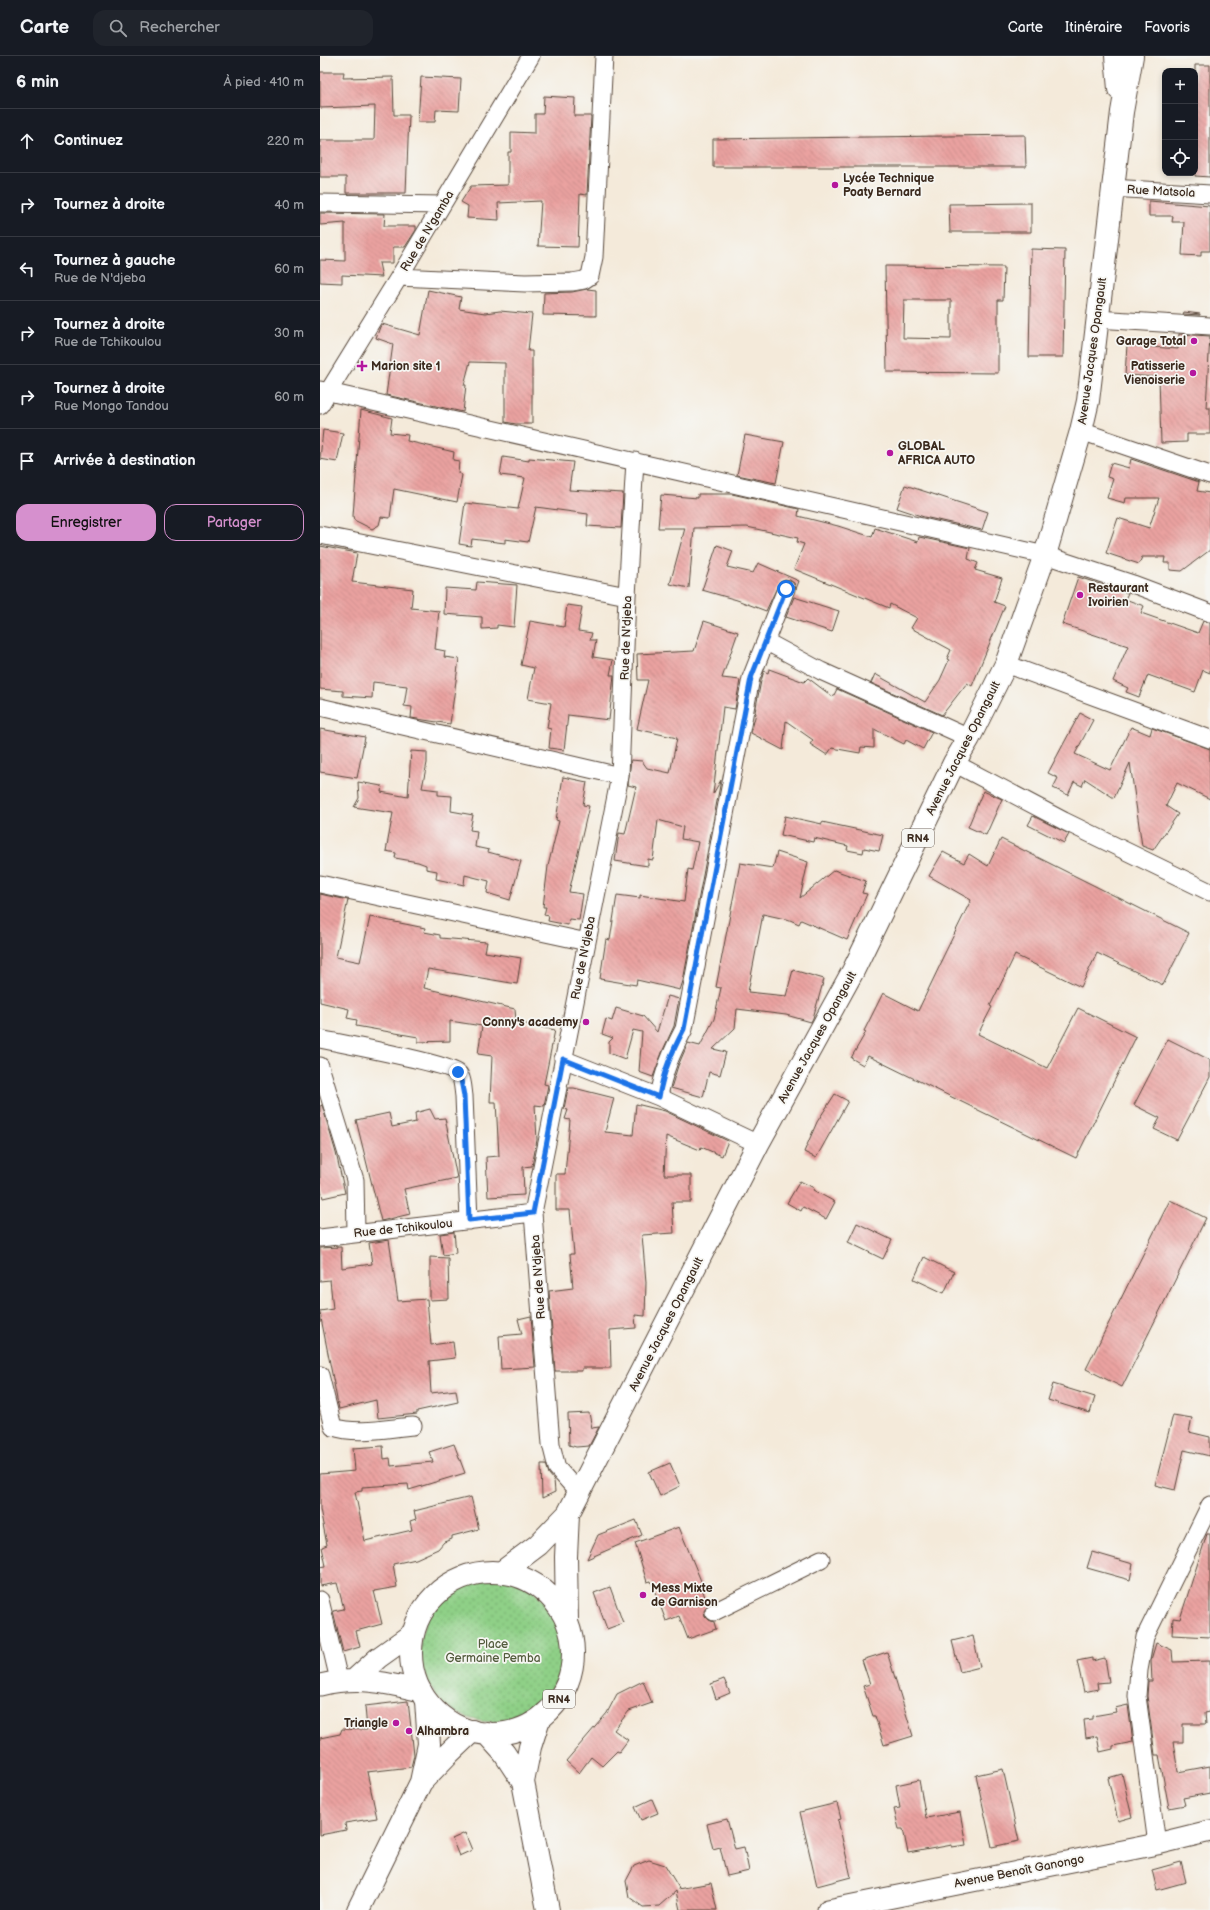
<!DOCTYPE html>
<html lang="fr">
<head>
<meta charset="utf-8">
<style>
	:root { --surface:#171b24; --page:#20242c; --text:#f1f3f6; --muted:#9ea1a6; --line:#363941; --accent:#d690ce }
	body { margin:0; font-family:"Balsamiq Sans",sans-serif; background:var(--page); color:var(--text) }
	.controls { position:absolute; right:12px; top:12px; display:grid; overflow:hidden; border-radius:8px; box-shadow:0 2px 6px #0003 }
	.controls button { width:36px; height:36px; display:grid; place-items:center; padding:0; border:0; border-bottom:1px solid var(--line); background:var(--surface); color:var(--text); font:20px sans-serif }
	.stop { position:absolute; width:12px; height:12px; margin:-9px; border:3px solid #1a73e8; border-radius:50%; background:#fff }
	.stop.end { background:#1a73e8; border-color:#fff; box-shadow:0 1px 4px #0008 }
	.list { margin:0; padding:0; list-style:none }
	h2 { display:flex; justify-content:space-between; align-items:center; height:52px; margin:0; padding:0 16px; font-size:17px }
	h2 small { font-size:13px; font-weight:400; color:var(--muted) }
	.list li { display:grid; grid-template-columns:26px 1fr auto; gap:12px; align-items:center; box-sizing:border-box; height:64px; padding:0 16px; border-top:1px solid var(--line) }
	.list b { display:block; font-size:15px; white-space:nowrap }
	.list p { margin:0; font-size:13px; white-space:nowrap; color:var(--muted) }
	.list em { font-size:13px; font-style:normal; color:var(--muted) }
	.actions { display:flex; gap:8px; padding:12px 16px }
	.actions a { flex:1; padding:9px 0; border:1px solid var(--accent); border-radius:12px; text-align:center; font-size:14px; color:var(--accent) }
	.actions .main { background:var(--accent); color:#111 }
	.icon { flex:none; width:22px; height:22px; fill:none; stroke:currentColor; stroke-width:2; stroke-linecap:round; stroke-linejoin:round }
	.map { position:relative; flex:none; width:890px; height:1854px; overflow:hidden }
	header { display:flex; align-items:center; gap:24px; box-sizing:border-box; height:56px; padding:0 20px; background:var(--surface); border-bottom:1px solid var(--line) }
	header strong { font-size:19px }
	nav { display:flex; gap:22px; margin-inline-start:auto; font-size:14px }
	.search { width:280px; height:36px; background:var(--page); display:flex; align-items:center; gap:10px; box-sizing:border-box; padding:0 14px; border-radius:12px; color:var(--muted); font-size:15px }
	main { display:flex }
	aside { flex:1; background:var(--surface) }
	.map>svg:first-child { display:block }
	.park { fill:url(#park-dots); stroke:#657d52 }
	.building { fill:url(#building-back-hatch); fill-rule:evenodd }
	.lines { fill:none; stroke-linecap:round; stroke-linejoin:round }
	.minor-casing { stroke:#57473a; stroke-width:19 }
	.tertiary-casing { stroke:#57473a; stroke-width:23 }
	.primary-casing { stroke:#57473a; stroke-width:24 }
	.trunk-casing { stroke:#57473a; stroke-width:24 }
	.minor { stroke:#fff; stroke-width:17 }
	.tertiary { stroke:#fff; stroke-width:21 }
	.primary { stroke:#fff; stroke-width:22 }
	.trunk { stroke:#fff; stroke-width:22 }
	.route { stroke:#1a73e8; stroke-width:5 }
	.poi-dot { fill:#b5179e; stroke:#f6f6f2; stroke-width:1.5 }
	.labels { text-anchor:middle; stroke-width:3.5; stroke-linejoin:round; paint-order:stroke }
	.shield { fill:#f6f6f2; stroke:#73675e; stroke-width:1 }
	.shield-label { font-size:11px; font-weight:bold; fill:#3b2a1e }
	.poi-label { font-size:12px; font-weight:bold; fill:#3b2a1e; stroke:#f6f6f2; text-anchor:start }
	.street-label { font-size:12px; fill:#3b2a1e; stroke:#f6f6f2 }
	.park-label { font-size:12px; fill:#545c3e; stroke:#f6f6f2 }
</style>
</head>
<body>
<header>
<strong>Carte</strong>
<div class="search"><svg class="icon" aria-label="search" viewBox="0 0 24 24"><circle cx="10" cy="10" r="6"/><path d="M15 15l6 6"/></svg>Rechercher</div>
<nav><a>Carte</a><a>Itinéraire</a><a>Favoris</a></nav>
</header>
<main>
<aside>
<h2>6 min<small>À pied · 410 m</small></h2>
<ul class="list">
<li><svg class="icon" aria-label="ahead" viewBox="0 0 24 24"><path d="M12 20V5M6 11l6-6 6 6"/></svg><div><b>Continuez</b></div><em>220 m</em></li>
<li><svg class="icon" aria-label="right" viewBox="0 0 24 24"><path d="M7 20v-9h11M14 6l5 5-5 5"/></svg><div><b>Tournez à droite</b></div><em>40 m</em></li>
<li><svg class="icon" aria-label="left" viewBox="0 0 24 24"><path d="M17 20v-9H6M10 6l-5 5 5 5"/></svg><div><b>Tournez à gauche</b><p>Rue de N'djeba</p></div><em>60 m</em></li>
<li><svg class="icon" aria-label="right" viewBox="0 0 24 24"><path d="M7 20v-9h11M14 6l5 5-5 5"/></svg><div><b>Tournez à droite</b><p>Rue de Tchikoulou</p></div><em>30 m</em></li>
<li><svg class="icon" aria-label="right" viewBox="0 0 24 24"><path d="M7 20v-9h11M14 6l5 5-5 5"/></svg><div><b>Tournez à droite</b><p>Rue Mongo Tandou</p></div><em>60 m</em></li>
<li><svg class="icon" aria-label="arrive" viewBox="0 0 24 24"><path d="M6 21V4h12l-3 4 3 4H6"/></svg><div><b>Arrivée à destination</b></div></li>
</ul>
<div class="actions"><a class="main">Enregistrer</a><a>Partager</a></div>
</aside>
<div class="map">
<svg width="890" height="1854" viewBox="0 0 890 1854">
	<defs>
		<pattern id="park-dots" width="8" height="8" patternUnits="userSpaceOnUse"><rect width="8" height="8" fill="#8fd087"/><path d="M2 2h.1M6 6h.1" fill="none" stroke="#76a96e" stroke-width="1.8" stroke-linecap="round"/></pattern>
		<pattern id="building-back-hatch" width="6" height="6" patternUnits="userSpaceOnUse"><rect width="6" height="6" fill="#eaa2a0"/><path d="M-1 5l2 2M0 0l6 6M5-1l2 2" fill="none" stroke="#bf8482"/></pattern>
	</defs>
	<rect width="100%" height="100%" fill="#f6f6f2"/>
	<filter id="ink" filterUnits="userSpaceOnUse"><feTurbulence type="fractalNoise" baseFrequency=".025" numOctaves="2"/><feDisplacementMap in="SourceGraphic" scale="8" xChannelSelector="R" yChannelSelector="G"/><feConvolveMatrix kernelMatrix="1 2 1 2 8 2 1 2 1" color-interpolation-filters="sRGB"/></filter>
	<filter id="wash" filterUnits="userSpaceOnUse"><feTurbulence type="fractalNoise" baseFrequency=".012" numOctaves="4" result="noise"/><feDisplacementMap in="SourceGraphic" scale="16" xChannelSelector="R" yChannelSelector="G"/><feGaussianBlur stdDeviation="0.9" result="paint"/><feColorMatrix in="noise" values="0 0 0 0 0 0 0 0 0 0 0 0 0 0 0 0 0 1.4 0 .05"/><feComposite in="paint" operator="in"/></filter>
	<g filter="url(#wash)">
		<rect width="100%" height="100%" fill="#f4eada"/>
		<path class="park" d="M100 1594a72 72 0 1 1 144 0a72 72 0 1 1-144 0Z"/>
		<g id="blocks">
			<path class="building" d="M875 9H890V121L875 120Z
				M0 16H24L23 22 73 21 74 59H89L86 137H26V121H0V84H54L55 50 0 52Z
				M101 21 141 23 139 55 116 54 115 66H98Z
				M224 40 255 42 254 60H271L267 139 260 138 258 191 218 190 221 145 178 147 179 164 147 162 148 150 141 146 151 130 188 129V96H191V76L215 77V58H223Z
				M705 79 706 111H393V83Z
				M829 145 890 150V195H881V200L862 199 864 166H852L853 160H829Z
				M711 147V176H630L629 148Z
				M0 157 65 158 64 170H96V174L85 191H73V207H59L62 221 22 219V227L0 226V204L25 205V167L0 169Z
				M711 193 745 194 743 301H709Z
				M565 210 684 211 683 244H678V317L567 316ZM584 244H631V283L583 282Z
				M267 233 276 234V260L223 259 224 237 252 236Z
				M108 234 141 241 139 253 165 257 180 255 212 258 208 295H212V368H196L185 366V307L150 306 144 329H146L143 356 66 339 73 288 56 282 60 271 62 268 100 279Z
				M864 256 880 258V259L863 258Z
				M859 278 890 280 886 352H890V378H867V386L841 387 839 321 805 319 807 289 858 293Z
				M41 354 72 362 70 377 88 379 87 385 134 396 133 404 139 405 138 417 142 419 137 446 74 433 70 462 61 461 59 469 52 473 34 464 33 460Z
				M3 374 23 377 17 406 0 403Z
				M425 379 464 386 456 427 417 419Z
				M183 401 209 405V402L253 406 249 434 303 437 301 472 267 470 268 458 216 451 208 486 185 483V487L152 483 151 490 139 488 145 447 198 453 205 422 180 419Z
				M811 403 879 426 877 435 890 437V494L862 515 850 514V507H844L845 501H822L819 508 786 497 798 462 829 472 839 442H806L805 447 787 442 793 423 787 421 791 407 809 412Z
				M585 429 668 456 662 474 604 461 577 452Z
				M378 438H412L479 453 478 460 518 470 552 481 555 472 598 486 599 481 650 492 648 503 658 507 655 514 682 522 674 546 685 550 652 630 647 627 622 659 551 627 555 618 605 646 620 624 629 604 627 603 631 594 591 572 597 562 570 548 569 552 474 513 484 488 477 486 478 482 427 471 374 472 369 532 350 528 365 472H338L341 439 378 442Z
				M397 489 413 495 407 511 433 517 438 507 479 525 476 533 474 527 470 524 465 523 460 525 446 555 417 544 382 534Z
				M0 490 37 497 32 526 93 533 91 552 119 555 115 593 125 595 124 601 139 603 130 668 91 662 92 651 84 650 87 630 53 626 52 642 23 640V635L0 633Z
				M758 521 808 537 805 543 824 550 821 557 878 577 883 565 890 567V617L883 614 875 636 828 619 819 641 806 636 808 632 793 625 808 590 742 568Z
				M157 526 197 529 194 571 177 569V572L162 573V561L124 558 125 532 156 534Z
				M474 541 519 555 512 576 466 561Z
				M247 549 262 551 258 575 272 577 270 584H276L273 601 293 604 290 619H294L289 664 248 659 244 694 229 692 231 673 227 672 231 647 208 643 214 612 201 609 210 565 244 571Z
				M384 565 418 576 402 622 420 624 415 653 403 651 393 738 401 724 363 925 360 934 317 924 316 929 280 923 286 883 290 884 297 839 320 842V839L364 846 368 813 372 814 378 786 361 783 363 771 338 764 333 804 328 803V810L295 805 299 777 305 778 316 731 308 729 311 704 322 705 327 712 350 717 357 682 317 673 328 624H318L317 598 374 595Z
				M449 613 484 626 488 622 513 641 517 633 612 676 603 693 586 684 584 688 554 673V692L541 691 540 697 512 692 507 699 490 688 493 684 466 665 463 694 431 677 436 657 435 656 441 625 444 615 448 617Z
				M760 657 773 664 755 698 790 714 811 671 830 679 832 672 890 693V743L857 727 846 750 858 758 833 794 822 790 810 707 794 742 765 723 762 730 754 726 748 739 733 732 738 722 728 717Z
				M0 673 45 681 37 722 0 716Z
				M91 695 107 696V707L102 732 118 734V739L132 740 131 755 153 759 150 774 157 775 155 791 169 794 168 796 201 805 190 844 167 837 169 825 145 819 144 829 116 823 117 815 106 813V809L98 806 75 802 76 797 66 795 73 757 34 751 39 742 38 726 62 730 61 736 88 741Z
				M243 721 267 726 263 749 269 750 249 836 263 838 259 864 249 863 248 869 228 865 229 860 224 859 226 851H223L228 810 239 765 236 764Z
				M663 735 682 743 666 779 648 771Z
				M465 760 502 768V766L563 779 559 795 544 792 543 797 527 794 528 790 494 782 493 786 461 779Z
				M713 760 749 778 744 787 708 769Z
				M681 783 869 877 843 929 777 897 761 931 695 899 670 950 672 951 658 978 727 1012 758 952 816 981 756 1102 548 1000 543 1009 531 1002 546 976 544 975 563 937 598 955 622 905H621L651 844 609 820 623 796 644 807 649 798 668 810Z
				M457 796 488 806 480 842 514 814 546 825 542 837 547 838 527 884 481 864 479 868 470 864 443 858 428 936 466 940 473 914 504 923 493 962 491 966 466 959 417 953 415 972 393 993 406 996 400 1019 389 1016 383 1041 351 1032 358 1010 368 987 380 990 394 963 401 932 396 931 420 807 453 812Z
				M0 838 28 844 16 901 40 906 50 861 105 872 104 876 120 879V882L167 886 165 896 201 902 197 928 108 913 104 932 195 953 196 966 235 974 224 1028 228 1029 224 1050 215 1049 217 1084 212 1110 203 1111 204 1139 168 1141 166 1101 179 1100 176 1046H170L172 1000 158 998 162 970 130 965V985L98 986V981L36 970 37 964 27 962 29 953 0 946Z
				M348 940 359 943 354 970 343 994 333 1021 319 1016 322 976 313 974 305 1003 289 997V986L293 982 282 978 286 963 292 965 296 952 323 960 337 976Z
				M848 983 890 1004V1021L857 1084 834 1073 840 1062 814 1049Z
				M248 1032H254L294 1042 285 1076 313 1079 316 1048 345 1055 408 1085 402 1100 381 1091 380 1094 346 1080 344 1119H371V1146H352L354 1177 322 1179 326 1226 325 1260 315 1259 316 1272 290 1274 291 1312H262V1315H235L229 1235 253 1232 250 1198H254L250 1154H236V1118H245L250 1064 245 1063 248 1054 244 1053Z
				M515 1038 528 1045 496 1102 484 1096 497 1066Z
				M2 1049 16 1097 25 1137 3 1142 0 1131V1050Z
				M110 1053 115 1063 125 1062 137 1122 84 1133 90 1158 61 1165 36 1064 69 1057 72 1071 96 1066 95 1057Z
				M480 1125 494 1132 493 1134 515 1146 506 1163 483 1151 481 1155 467 1147Z
				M850 1144 886 1162 802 1331 766 1313Z
				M537 1167 572 1184 563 1203 528 1186Z
				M134 1176 136 1197 123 1199 120 1178Z
				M69 1184 78 1245 107 1243 111 1289 133 1286 135 1302 109 1305 111 1337 136 1334 138 1346 97 1355V1358L58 1362 56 1344 19 1353 0 1257V1255L13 1253 10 1224 0 1225V1192L21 1191 22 1212 52 1208 49 1187Z
				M110 1201 128 1202 129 1243 110 1244Z
				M604 1201 634 1216 624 1237 594 1223Z
				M211 1260 215 1311 181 1313 179 1280 202 1278 198 1263Z
				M733 1328 775 1341 770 1357 728 1344Z
				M269 1357 272 1372 279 1371 269 1390 256 1391 249 1389 248 1358Z
				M853 1359 872 1362 869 1376 890 1381V1400L864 1394 855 1434 835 1429Z
				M134 1388 145 1417 89 1434 88 1428 42 1431V1435L35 1436 45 1485 92 1474 90 1465 96 1463 94 1455 151 1441 159 1473 132 1480V1483L124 1486 118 1493 96 1503 73 1508 77 1531 54 1535 62 1568 36 1575 40 1591 23 1596 13 1555 24 1553 17 1527 0 1530V1511L6 1510 2 1491 7 1489 0 1453V1418L35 1415 33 1392 63 1390 64 1403 70 1402 71 1410 113 1406 109 1396Z
				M350 1407 360 1430 340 1440 329 1416Z
				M221 1408H226L229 1418 234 1424 235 1436 222 1442Z
				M316 1464 322 1479 267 1503 278 1479Z
				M359 1471 383 1530H381L388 1549 384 1555 385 1560 389 1564 394 1566 396 1573 368 1583 359 1560 346 1565 331 1525 327 1526 315 1487Z
				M887 1478H890V1581L852 1579 853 1562 860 1563Z
				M772 1496 813 1508 810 1524 767 1512Z
				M290 1531 303 1567 287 1573 274 1537Z
				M653 1580 660 1611 640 1616 632 1585Z
				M836 1587 852 1594 853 1606 890 1605V1656L885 1657 886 1668H863V1686H853L858 1716 890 1710V1737L863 1742 865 1749 849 1752 839 1699H835L827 1640 828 1625H832L831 1604Z
				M567 1596 593 1680 564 1689 555 1660H553L543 1630 550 1628 542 1604Z
				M772 1602V1605L785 1602 789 1626 777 1627 778 1633 764 1636 757 1605Z
				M404 1623 410 1637 396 1643 391 1628Z
				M323 1625 332 1647 309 1655 294 1674 308 1684 299 1696 297 1695 282 1710 271 1701 259 1717 246 1705 287 1657 297 1638Z
				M88 1645 94 1699 91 1711 47 1716 57 1762 25 1767 26 1774 0 1779V1682L20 1678 22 1673 47 1674 45 1650Z
				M808 1649 813 1686 793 1690V1693L780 1696 777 1680 766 1682 764 1664 773 1663V1660L796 1656 795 1652Z
				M683 1713 699 1785 672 1791 656 1719Z
				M802 1718 812 1761 798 1765 788 1722Z
				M599 1724 606 1762 640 1756 646 1789 632 1791V1789L588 1797 583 1773H579L574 1753 580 1752 576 1729Z
				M332 1743 338 1757 321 1764 315 1751Z
				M517 1747 521 1763 518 1764 531 1821 497 1830 480 1756Z
				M407 1763 415 1793 424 1791 429 1815 407 1820 400 1791 393 1793 387 1768Z
				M145 1777 152 1794 139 1800 132 1783Z
				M329 1804 345 1809 359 1832 358 1833 391 1827 397 1854H360L356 1835 339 1850 323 1851 309 1841 306 1825 314 1810Z
				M861 1806 866 1826 837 1834 832 1814Z"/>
		</g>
	</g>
	<g filter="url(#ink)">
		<use href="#blocks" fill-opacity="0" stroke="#57473a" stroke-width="1"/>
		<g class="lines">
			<defs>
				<path id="minor" d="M791 132 890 138
					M0 147 122 149
					M79 221 205 227 252 226 264 224 270 220 274 201 284 0
					M776 263 890 270
					M0 334 725 499 813 528 890 557
					M0 349 79 221 211 0
					M761 375 890 419
					M0 479 307 540
					M447 586 501 615 649 682
					M686 608 890 683
					M0 651 300 720
					M634 707 744 765 890 836
					M0 828 267 886
					M0 983C19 987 130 1008 138 1017 143 1022 143 1034 144 1040L149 1165
					M243 1003 339 1041 438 1088
					M0 1010 35 1124 36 1176
					M339 1041C343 1016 352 996 364 973L431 622 466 533
					M0 1182 213 1157
					M0 1319 13 1371C37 1379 68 1372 93 1370
					M259 1437 237 1412 231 1388 213 1157 300 720 307 540 315 405
					M0 1544 19 1624
					M394 1556 501 1503
					M837 1788 817 1640 819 1614 825 1581 890 1449"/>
				<path id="tertiary" d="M35 1623 58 1602 93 1577
					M0 1629C38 1620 63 1626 101 1635
					M508 1854 837 1788 890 1775"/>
				<path id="primary" d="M101 1726 128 1698 152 1675
					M38 1854 101 1726 109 1688 106 1645"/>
				<path id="trunk" d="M796 0 799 33
					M182 1516 218 1489 248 1458 438 1088 533 915 634 707 649 682 686 608 725 499 761 375 768 345 802 56 812 0
					M91 1597a81 81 0 1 1 162 0a81 81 0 1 1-162 0Z
					M247 1565 246 1501 248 1458
					M219 1663 210 1691 203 1726 228 1854
					M166 1677 184 1697 203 1726"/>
			</defs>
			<use href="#minor" class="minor-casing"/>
			<use href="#tertiary" class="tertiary-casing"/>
			<use href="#primary" class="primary-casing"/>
			<use href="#trunk" class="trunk-casing"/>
			<use href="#minor" class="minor"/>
			<use href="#tertiary" class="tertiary"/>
			<use href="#primary" class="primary"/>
			<use href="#trunk" class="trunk"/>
		</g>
	</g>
	<g class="lines" filter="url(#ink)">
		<path class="route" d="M138 1016 141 1024 144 1040 149 1164 213 1157 243 1003 339 1041C343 1016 352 996 364 973L431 622 466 533"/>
	</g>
	<g class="poi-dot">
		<circle cx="515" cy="129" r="4"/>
		<circle cx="874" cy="285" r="4"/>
		<path d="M40 304h4v4h4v4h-4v4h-4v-4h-4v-4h4z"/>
		<circle cx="873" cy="317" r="4"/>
		<circle cx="570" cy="397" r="4"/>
		<circle cx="760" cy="539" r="4"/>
		<circle cx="266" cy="966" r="4"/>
		<circle cx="323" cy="1539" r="4"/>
		<circle cx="76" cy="1667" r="4"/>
		<circle cx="89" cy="1675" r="4"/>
	</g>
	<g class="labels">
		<g class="shield">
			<rect x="582" y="773" width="32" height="18" rx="3"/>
			<rect x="223" y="1634" width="32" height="18" rx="3"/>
		</g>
		<g class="shield-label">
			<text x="598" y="786">RN4</text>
			<text x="239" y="1647">RN4</text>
		</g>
		<g class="poi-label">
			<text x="523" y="126">Lycée Technique<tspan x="523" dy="14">Poaty Bernard</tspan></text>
			<text x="866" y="289" text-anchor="end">Garage Total</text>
			<text x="51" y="314">Marion site 1</text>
			<text x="865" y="314" text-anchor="end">Patisserie<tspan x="865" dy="14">Vienoiserie</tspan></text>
			<text x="578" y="394">GLOBAL<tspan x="578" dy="14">AFRICA AUTO</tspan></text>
			<text x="768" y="536">Restaurant<tspan x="768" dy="14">Ivoirien</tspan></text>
			<text x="258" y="970" text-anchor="end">Conny's academy</text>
			<text x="331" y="1536">Mess Mixte<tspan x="331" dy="14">de Garnison</tspan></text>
			<text x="68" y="1671" text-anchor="end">Triangle</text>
			<text x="97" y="1679">Alhambra</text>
		</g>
		<g class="street-label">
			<text transform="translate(841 135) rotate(3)" y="4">Rue Matsola</text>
			<text transform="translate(107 175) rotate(-59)" y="4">Rue de N'gamba</text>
			<text transform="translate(772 295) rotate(-82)" y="4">Avenue Jacques Opangault</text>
			<text transform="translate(306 582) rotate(-88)" y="4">Rue de N'djeba</text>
			<text transform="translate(643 692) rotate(-63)" y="4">Avenue Jacques Opangault</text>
			<text transform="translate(263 902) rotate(-79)" y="4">Rue de N'djeba</text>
			<text transform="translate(497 981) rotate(-61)" y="4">Avenue Jacques Opangault</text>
			<text transform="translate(83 1172) rotate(-6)" y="4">Rue de Tchikoulou</text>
			<text transform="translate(218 1221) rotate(-94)" y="4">Rue de N'djeba</text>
			<text transform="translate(346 1268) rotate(-63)" y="4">Avenue Jacques Opangault</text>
			<text transform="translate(699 1815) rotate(-11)" y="4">Avenue Benoît Ganongo</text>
		</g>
		<g class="park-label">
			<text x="173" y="1592">Place<tspan x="173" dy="14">Germaine Pemba</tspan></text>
		</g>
	</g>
</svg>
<div class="controls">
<button>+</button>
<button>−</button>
<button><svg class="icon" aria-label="locate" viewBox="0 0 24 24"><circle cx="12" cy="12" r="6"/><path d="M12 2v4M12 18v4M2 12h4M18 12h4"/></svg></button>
</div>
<div class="stop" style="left:466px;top:533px"></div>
<div class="stop end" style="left:138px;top:1016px"></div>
</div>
</main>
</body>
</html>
